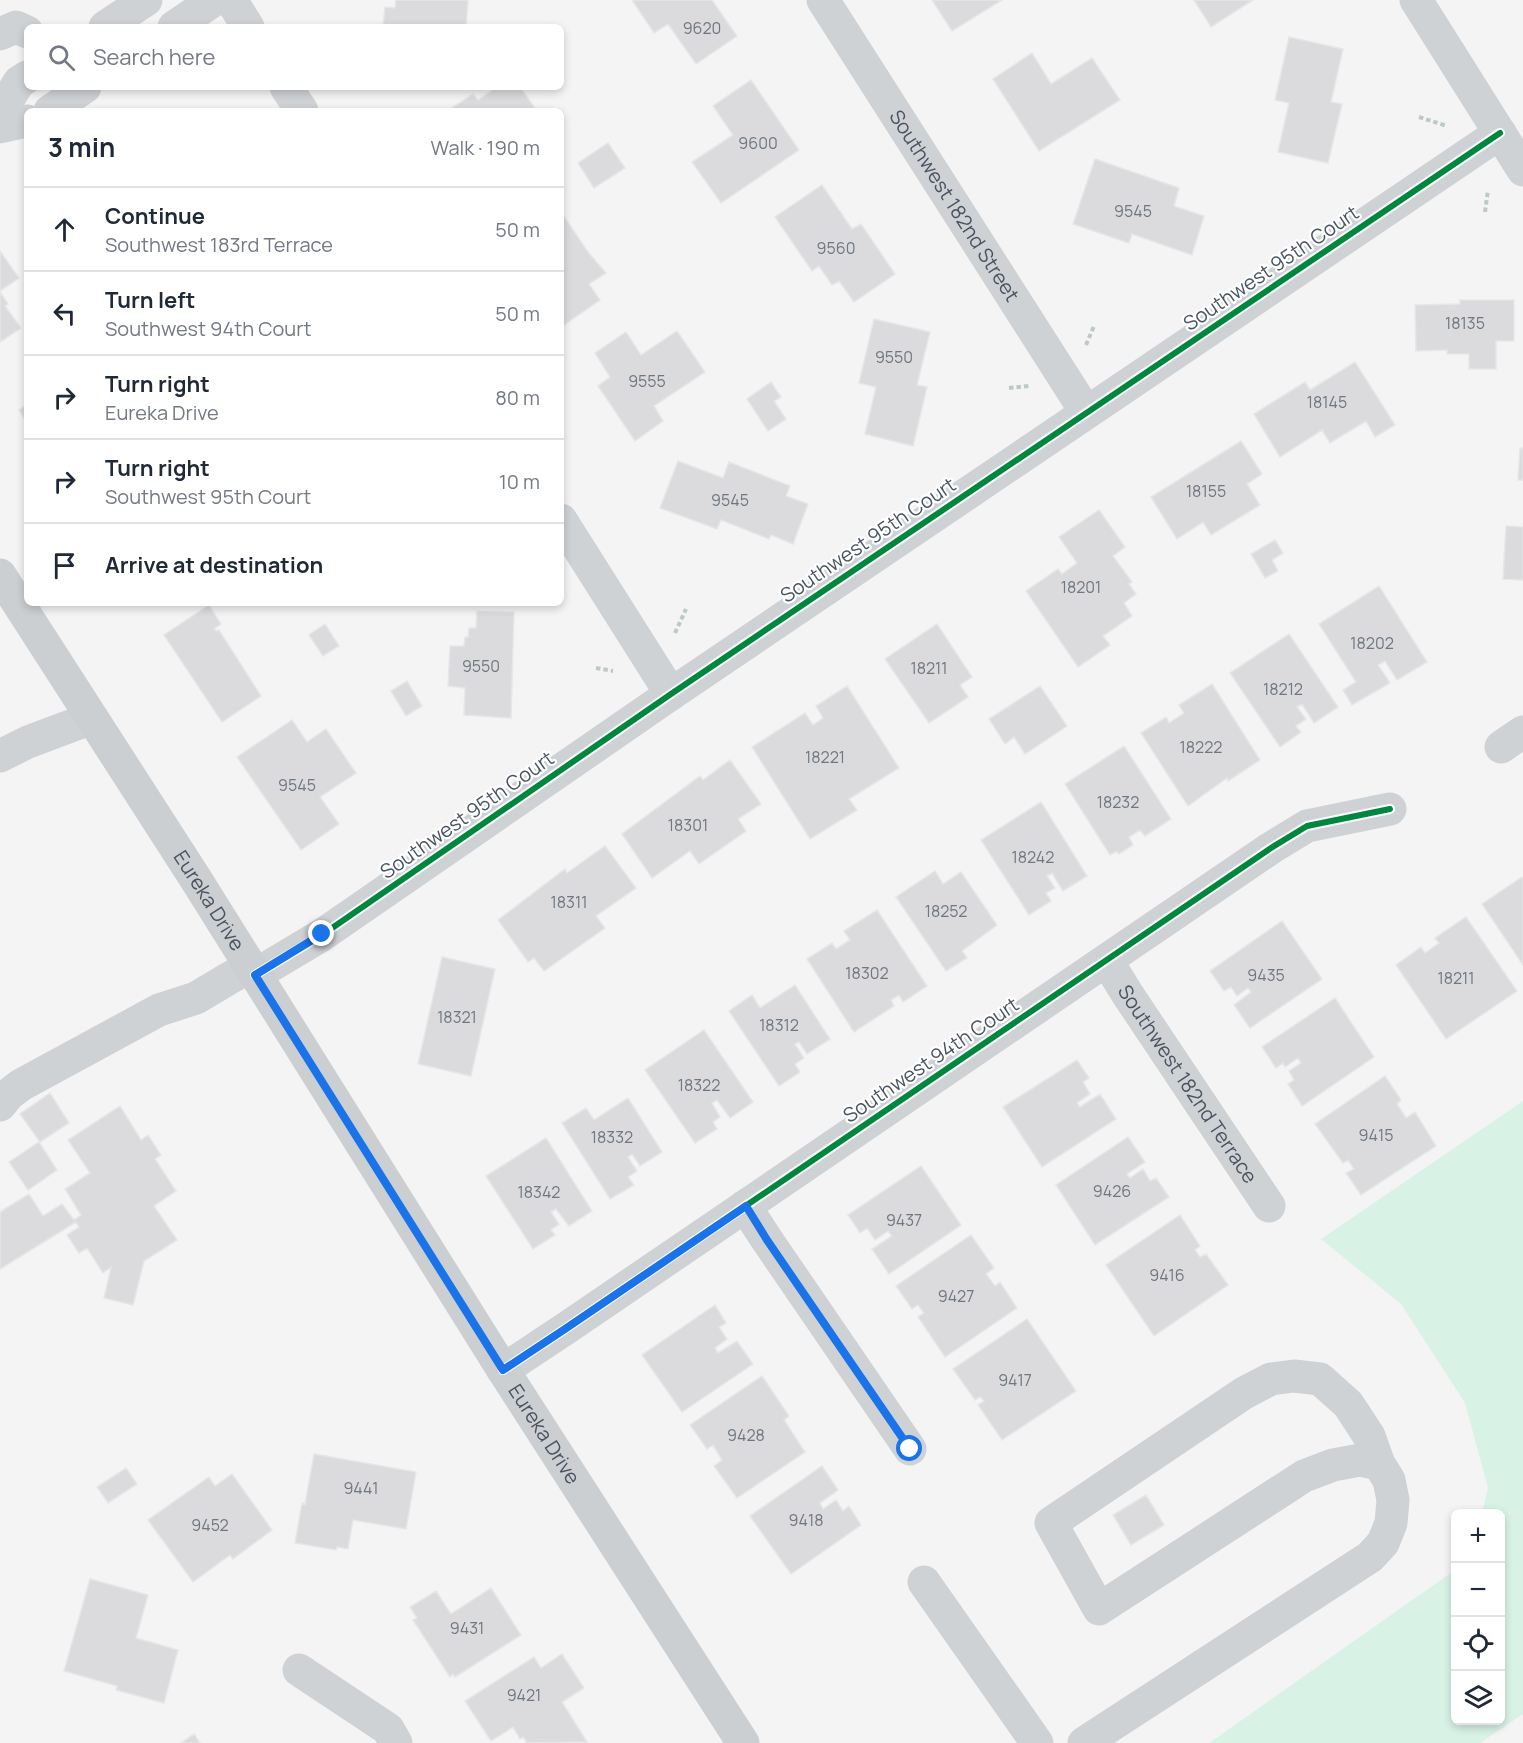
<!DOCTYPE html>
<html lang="en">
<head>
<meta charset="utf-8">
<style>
	:root { --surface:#fff; --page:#f6f6f7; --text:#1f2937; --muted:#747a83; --line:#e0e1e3 }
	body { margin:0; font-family:Manrope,sans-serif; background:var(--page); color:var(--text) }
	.controls { position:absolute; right:18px; bottom:18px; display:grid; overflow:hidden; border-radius:9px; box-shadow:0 3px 9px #0003 }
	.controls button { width:54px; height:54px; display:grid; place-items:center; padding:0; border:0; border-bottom:2px solid var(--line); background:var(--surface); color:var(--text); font:30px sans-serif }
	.stop { position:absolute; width:18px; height:18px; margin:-14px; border:4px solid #1a73e8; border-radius:50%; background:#fff }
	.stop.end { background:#1a73e8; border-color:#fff; box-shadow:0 2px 6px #0008 }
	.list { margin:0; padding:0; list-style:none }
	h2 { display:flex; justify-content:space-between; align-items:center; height:78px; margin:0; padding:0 24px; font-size:26px }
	h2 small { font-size:20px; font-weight:400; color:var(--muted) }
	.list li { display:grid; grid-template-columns:39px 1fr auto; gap:18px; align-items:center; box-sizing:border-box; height:84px; padding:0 24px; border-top:2px solid var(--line) }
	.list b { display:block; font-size:22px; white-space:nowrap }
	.list p { margin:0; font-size:20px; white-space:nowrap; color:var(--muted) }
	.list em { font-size:20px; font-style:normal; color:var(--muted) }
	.icon { flex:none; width:33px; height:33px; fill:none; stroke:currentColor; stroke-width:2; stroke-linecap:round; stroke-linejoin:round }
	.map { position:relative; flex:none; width:1523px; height:1743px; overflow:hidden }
	.search { position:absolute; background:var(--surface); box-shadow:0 3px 9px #0003; left:24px; top:24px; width:540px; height:66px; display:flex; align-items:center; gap:15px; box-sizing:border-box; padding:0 21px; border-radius:9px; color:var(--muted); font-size:22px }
	.panel { position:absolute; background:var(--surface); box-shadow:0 3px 9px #0003; left:24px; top:108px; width:540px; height:498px; border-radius:9px }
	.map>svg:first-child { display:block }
	.green { fill:#d8f3e5 }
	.building { fill:#dbdbdd; stroke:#e5e6e7; stroke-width:1.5 }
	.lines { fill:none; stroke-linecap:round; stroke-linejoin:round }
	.path { stroke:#bdc9c6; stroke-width:4; stroke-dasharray:4.5 3; stroke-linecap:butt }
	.minor { stroke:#cfd2d5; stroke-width:33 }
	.major { stroke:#cbcfd2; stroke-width:33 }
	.cycleway-casing { stroke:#fff; stroke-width:10 }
	.cycleway { stroke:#00873e; stroke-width:6 }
	.route { stroke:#1a73e8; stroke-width:8 }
	.labels { text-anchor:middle; stroke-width:4.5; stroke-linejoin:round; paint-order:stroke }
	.number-label { font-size:16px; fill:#6f7781 }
	.street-label { font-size:20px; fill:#495461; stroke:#fff }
</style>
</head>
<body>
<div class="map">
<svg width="1523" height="1743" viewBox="0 0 1523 1743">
	<rect width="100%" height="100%" fill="#f4f4f4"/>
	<path class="green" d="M1523 1101V1714L1480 1743H1209L1455 1570 1456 1720H1500V1514L1482 1513 1488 1488 1465 1403 1401 1304 1321 1239Z"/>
	<path class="building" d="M396 0H468L466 27 433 25V27H383L385 7 395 8Z
		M632 0H712L737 36 696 64 668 24 654 33Z
		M932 0H1002L952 31Z
		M1194 0H1253L1211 27Z
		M1289 37 1343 49 1331 102 1342 104 1328 163 1278 152 1289 103 1275 100Z
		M1032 53 1051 84 1092 58 1120 100 1039 151 993 79Z
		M751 80 799 150 721 203 692 162 733 135 713 106Z
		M497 87H520L537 111H447L473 94 478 100Z
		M608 143 625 168 594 188 578 163Z
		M1095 159 1179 188 1174 206 1204 216 1192 255 1132 234 1129 243 1073 224Z
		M822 185 852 229 861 224 895 274 854 302 839 281 832 285 819 266 812 271 775 217Z
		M561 212 588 252 606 273 589 284 600 300 561 327Z
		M0 251 19 278 0 291Z
		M0 292 8 304 5 306 21 328 0 342Z
		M1460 300H1514V341H1496V369H1469V354H1447V350L1416 351 1415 305 1460 304Z
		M874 319 930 332 917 385 927 387 913 446 865 434 876 387 859 383Z
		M677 331 705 372 654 406 663 421 635 441 598 386 610 377 595 353 626 332 641 355Z
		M1355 362 1395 425 1375 437 1366 421 1330 443 1322 430 1280 457 1254 414 1305 382 1310 390Z
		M771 382 781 397 774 401 786 419 768 431 747 399Z
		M27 404V423L19 410Z
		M1241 441 1262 474 1247 484 1260 505 1211 535 1203 522 1177 539 1151 497Z
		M1523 447V480H1518L1520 449Z
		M678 461 723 478 729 462 790 486 786 496 808 504 793 544 771 535 769 539 721 520 717 529 660 508Z
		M1099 510 1125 547 1113 556 1132 582 1129 584 1136 594 1124 603 1132 616 1103 636 1110 645 1078 667 1026 591 1058 569 1062 574 1077 563 1059 537Z
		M1506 526 1523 527V580L1503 579Z
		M1275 540 1283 553 1272 560 1278 571 1265 578 1251 554Z
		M1379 586 1427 662 1397 680 1385 661 1378 665 1390 683 1352 705 1343 690 1356 682 1319 624Z
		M209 605 221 624 214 629 217 631 219 630 261 696 222 722 164 635Z
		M477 611 514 612 511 718 464 715 465 688 448 686 450 646H464L465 637H468L469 628H476Z
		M325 624 339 646 323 656 309 635Z
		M937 624 972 677 960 685 968 697 929 723 885 659Z
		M1289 634 1338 707 1314 723 1302 704 1297 707 1306 719 1296 726 1301 732 1280 747 1230 673Z
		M407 681 422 706 406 716 391 691Z
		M1212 684 1260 760 1228 781 1227 778 1188 806 1141 733 1166 717 1169 723 1184 713 1179 705Z
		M847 686 899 768 849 799 857 810 810 839 752 747 805 713 813 725 823 718 816 706Z
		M1040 686 1067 726 1025 754 1014 737 1005 744 989 719Z
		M292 720 307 742 326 729 356 773 320 797 339 824 301 850 237 757Z
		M1124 746 1171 819 1145 836 1140 830 1129 837 1133 845 1119 854 1117 851 1110 855 1065 784Z
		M730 760 761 804 738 819 746 831 699 864 690 851 652 878 622 834 700 776 703 780Z
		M1041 802 1087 876 1063 891 1052 873 1047 876 1055 888 1046 893 1051 901 1029 915 981 840Z
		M605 846 636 888 596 916 605 928 544 971 534 958 528 962 498 920 565 869 567 873Z
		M935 871 943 884 961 872 997 925 962 951 967 958 946 971 896 897Z
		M1522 877 1523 879V965L1482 904Z
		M877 910 927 986 903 1002 899 995 891 1000 894 1006 854 1032 807 959 832 943 836 949 850 940 844 931Z
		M1466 917 1517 991 1446 1039 1396 965 1421 947 1425 953 1439 943 1435 938Z
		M1282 921 1322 979 1250 1028 1234 1005 1251 992 1248 988 1237 996 1231 987 1224 991 1210 971Z
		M442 957 495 969 471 1076 418 1064Z
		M795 985 830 1039 807 1054 799 1042 795 1044 804 1058 795 1064 800 1072 779 1086 729 1011 752 995 760 1008Z
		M1335 998 1374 1057 1302 1106 1288 1084 1294 1080 1289 1071 1301 1063 1298 1058 1285 1067 1283 1063 1276 1068 1262 1047Z
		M704 1030 753 1102 730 1118 717 1100 712 1103 720 1117 713 1122 717 1129 695 1143 645 1070Z
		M1077 1060 1089 1078 1083 1082 1090 1094 1077 1103 1080 1107 1100 1094 1116 1119 1042 1167 1003 1107Z
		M1385 1076 1401 1100 1397 1104 1406 1118 1415 1112 1436 1146 1361 1195 1346 1173 1354 1169 1348 1160 1343 1163 1315 1124Z
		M50 1093 69 1123 40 1142 20 1114Z
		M628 1098 662 1152 640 1166 632 1154 628 1157 637 1171 628 1177 634 1185 610 1199 562 1123 586 1108 594 1120Z
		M120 1106 141 1140 148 1135 161 1155 155 1159 176 1191 154 1206 177 1240 144 1261 133 1305 104 1298 111 1267 103 1273 87 1248 79 1253 67 1235 79 1227 76 1222 0 1269V1212L29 1194 43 1216 62 1204 74 1220 81 1215 65 1189 90 1173 68 1140Z
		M1128 1137 1145 1162 1127 1174 1130 1178 1143 1169 1150 1181 1156 1178 1169 1197 1095 1245 1056 1185Z
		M546 1138 592 1211 569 1226 556 1209 551 1212 559 1224 551 1230 555 1235 533 1249 486 1176Z
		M39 1142 57 1170 28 1190 9 1162Z
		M921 1166 961 1225 889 1274 872 1249 892 1236 888 1231 875 1240 867 1228 860 1233 848 1215Z
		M1180 1215 1200 1246 1195 1250 1200 1257 1206 1254 1228 1285 1154 1336 1106 1265Z
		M971 1235 994 1268 986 1274 995 1286 1000 1282 1017 1308 945 1357 918 1317 924 1313 918 1305 912 1309 896 1286Z
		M715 1305 726 1323 719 1327 727 1339 715 1348 718 1353 737 1341 753 1364 682 1412 642 1355Z
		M1027 1319 1076 1391 1002 1440 978 1405 984 1401 980 1397 975 1400 953 1369Z
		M762 1376 789 1416 784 1420 805 1452 737 1498 714 1466 722 1460 713 1445 707 1449 690 1425Z
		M314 1454 416 1472 406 1529 353 1520 348 1549 337 1547 336 1550 295 1543 302 1503 305 1504Z
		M822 1466 838 1490 820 1503 823 1509 836 1500 843 1511 849 1506 861 1525 791 1574 750 1516Z
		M126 1468 137 1484 108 1503 97 1487Z
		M232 1474 272 1530 233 1559 230 1555 193 1582 148 1520 209 1477 215 1486Z
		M1146 1495 1164 1525 1131 1545 1113 1515Z
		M90 1579 148 1595 136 1638 178 1650 164 1703 116 1690 117 1686 64 1671Z
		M491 1588 521 1635 455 1677 453 1674 450 1677 413 1620 417 1618 410 1607 436 1591 451 1614Z
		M562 1654 584 1688 562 1702 587 1742 527 1743 523 1737 520 1739 513 1727 491 1741 465 1701 534 1657 541 1668Z
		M194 1734 200 1743H181Z"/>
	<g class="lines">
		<path class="path" d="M1419 117 1447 126
			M1485 212 1488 190
			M1086 345 1094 326
			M1009 388 1029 386
			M675 633 686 609
			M596 668 613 671"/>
		<g class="minor">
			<path d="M231 0 248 27"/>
			<path id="s1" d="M823 0 1086 412"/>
			<path d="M1416 0 1523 170"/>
			<path d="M105 27 146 0"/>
			<path d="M174 27 214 0"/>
			<path d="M0 34 16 27 27 32"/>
			<path d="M286 87 302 111"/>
			<path d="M50 111 85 87"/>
			<path d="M0 113 19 82 27 77"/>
			<path d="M0 127 27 121"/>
			<path d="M561 520 671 694"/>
			<path d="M1501 747 1523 732"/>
			<path d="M0 756 28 742 92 718"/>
			<path id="s2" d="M1107 961 1128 995 1269 1206"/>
			<path d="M255 975 322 935 671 694 1500 133"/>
			<path d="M0 1105 9 1094 21 1085 159 1010 196 998 250 966"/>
			<path d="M745 1206 767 1240 910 1449"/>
			<path d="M503 1370 565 1329 1271 848 1307 826 1390 809"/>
			<path d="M924 1582 1037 1743"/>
			<path d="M299 1670 388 1729 396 1743"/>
			<path d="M1084 1743 1370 1557 1383 1543 1391 1523 1393 1500 1389 1480 1379 1464 1369 1436 1348 1404 1320 1379 1294 1376 1271 1379 1244 1393 1051 1523 1099 1609 1304 1476 1333 1465 1360 1460 1379 1464"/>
		</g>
		<path class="major" id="s3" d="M0 575 197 881 503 1370 743 1743"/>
		<defs>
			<path id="cycleway" d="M255 975 322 935 671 694 1500 133
				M503 1370 565 1329 1271 848 1307 826 1390 809"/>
		</defs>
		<use href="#cycleway" class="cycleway-casing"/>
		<use href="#cycleway" class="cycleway"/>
	</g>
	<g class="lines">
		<path class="route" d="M322 934 255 975 503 1370 565 1329 746 1206 767 1240 910 1449"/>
	</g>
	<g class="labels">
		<g class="number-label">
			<text x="702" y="34">9620</text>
			<text x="758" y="149">9600</text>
			<text x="1133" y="217">9545</text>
			<text x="836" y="254">9560</text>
			<text x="1465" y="329">18135</text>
			<text x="894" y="363">9550</text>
			<text x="647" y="387">9555</text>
			<text x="1327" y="408">18145</text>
			<text x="1206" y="497">18155</text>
			<text x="730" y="506">9545</text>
			<text x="1081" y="593">18201</text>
			<text x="1372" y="649">18202</text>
			<text x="481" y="672">9550</text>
			<text x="929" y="674">18211</text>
			<text x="1283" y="695">18212</text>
			<text x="1201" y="753">18222</text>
			<text x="825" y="763">18221</text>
			<text x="297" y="791">9545</text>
			<text x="1118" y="808">18232</text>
			<text x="688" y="831">18301</text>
			<text x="1033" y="863">18242</text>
			<text x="569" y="908">18311</text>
			<text x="946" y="917">18252</text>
			<text x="867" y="979">18302</text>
			<text x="1266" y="981">9435</text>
			<text x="1456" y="984">18211</text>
			<text x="457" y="1023">18321</text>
			<text x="779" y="1031">18312</text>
			<text x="699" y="1091">18322</text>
			<text x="1376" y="1141">9415</text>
			<text x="612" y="1143">18332</text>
			<text x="1112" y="1197">9426</text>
			<text x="539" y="1198">18342</text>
			<text x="904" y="1226">9437</text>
			<text x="1167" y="1281">9416</text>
			<text x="956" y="1302">9427</text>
			<text x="1015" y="1386">9417</text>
			<text x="746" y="1441">9428</text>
			<text x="361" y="1494">9441</text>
			<text x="806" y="1526">9418</text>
			<text x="210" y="1531">9452</text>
			<text x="467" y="1634">9431</text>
			<text x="524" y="1701">9421</text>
		</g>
		<g class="street-label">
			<text dy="7" stroke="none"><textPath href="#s1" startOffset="244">Southwest 182nd Street</textPath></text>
			<text transform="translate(1271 268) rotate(-34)" y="7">Southwest 95th Court</text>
			<text transform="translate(868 540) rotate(-34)" y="7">Southwest 95th Court</text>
			<text transform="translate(467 815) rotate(-35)" y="7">Southwest 95th Court</text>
			<text dy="7" stroke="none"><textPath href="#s3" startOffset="387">Eureka Drive</textPath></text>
			<text transform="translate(931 1060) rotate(-34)" y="7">Southwest 94th Court</text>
			<text dy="7" stroke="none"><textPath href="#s2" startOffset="147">Southwest 182nd Terrace</textPath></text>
			<text dy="7" stroke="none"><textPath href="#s3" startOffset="1017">Eureka Drive</textPath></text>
		</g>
	</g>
</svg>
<div class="controls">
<button>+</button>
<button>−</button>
<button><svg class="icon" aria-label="locate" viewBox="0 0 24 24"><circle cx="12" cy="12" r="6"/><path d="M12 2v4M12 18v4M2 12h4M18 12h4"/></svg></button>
<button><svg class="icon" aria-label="layers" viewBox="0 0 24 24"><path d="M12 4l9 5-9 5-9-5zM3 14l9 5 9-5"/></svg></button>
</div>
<div class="stop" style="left:910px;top:1449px"></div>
<div class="stop end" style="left:322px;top:934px"></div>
<div class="search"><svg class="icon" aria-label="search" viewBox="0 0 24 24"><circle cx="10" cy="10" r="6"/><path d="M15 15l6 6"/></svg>Search here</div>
<section class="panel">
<h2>3 min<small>Walk · 190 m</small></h2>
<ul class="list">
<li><svg class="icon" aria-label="ahead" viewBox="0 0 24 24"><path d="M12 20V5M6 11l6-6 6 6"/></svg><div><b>Continue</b><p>Southwest 183rd Terrace</p></div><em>50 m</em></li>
<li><svg class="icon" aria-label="left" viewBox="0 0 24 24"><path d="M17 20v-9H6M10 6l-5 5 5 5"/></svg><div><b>Turn left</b><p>Southwest 94th Court</p></div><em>50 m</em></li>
<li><svg class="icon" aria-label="right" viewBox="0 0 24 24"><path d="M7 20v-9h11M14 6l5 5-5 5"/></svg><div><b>Turn right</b><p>Eureka Drive</p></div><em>80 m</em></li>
<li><svg class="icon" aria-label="right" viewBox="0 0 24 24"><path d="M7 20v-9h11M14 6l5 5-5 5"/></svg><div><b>Turn right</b><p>Southwest 95th Court</p></div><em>10 m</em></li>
<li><svg class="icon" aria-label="arrive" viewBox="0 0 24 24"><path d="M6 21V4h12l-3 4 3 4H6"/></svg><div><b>Arrive at destination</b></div></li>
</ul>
</section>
</div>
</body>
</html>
